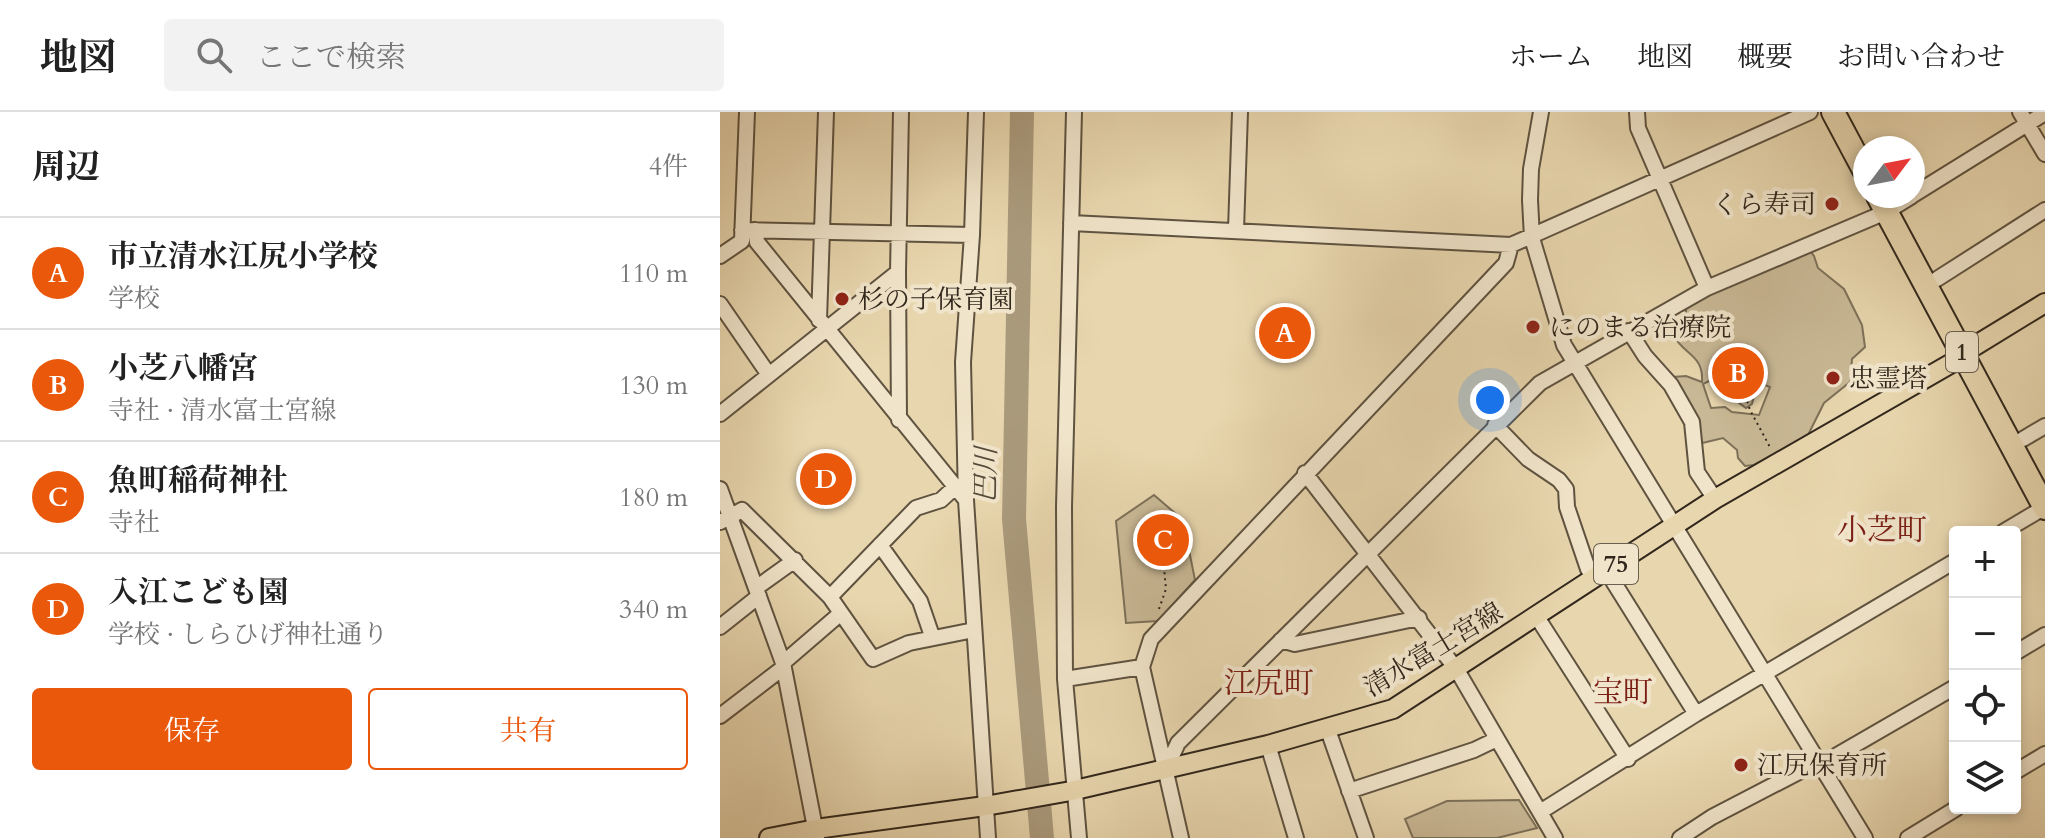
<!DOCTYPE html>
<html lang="ja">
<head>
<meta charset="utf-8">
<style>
	:root { --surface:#fff; --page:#f2f2f2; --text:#222; --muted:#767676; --line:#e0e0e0; --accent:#ea580c }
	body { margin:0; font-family:Cardo,"Noto Serif JP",serif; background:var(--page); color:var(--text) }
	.controls { position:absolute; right:24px; bottom:24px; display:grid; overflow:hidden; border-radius:8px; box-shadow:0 4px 12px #0003 }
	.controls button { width:72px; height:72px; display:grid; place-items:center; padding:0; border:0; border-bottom:2px solid var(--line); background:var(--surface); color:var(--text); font:40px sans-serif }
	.compass { position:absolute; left:1133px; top:24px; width:72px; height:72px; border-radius:50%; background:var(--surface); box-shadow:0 4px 12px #0003; rotate:58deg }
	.you { position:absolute; left:770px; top:288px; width:28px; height:28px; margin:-20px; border:6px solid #fff; border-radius:50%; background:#1a73e8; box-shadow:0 0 0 12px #1a73e833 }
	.badge { display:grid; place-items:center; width:52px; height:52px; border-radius:50%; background:var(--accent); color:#fff; font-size:26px; font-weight:700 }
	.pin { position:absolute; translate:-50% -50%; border:4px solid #fff; box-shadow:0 2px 8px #0006 }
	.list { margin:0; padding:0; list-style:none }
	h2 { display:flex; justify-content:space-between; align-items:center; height:104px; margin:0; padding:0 32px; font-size:34px }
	h2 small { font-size:26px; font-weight:400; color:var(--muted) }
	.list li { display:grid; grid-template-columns:52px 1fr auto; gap:24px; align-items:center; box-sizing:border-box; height:112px; padding:0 32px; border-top:2px solid var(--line) }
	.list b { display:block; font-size:30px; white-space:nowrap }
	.list p { margin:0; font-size:26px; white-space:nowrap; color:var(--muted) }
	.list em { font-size:26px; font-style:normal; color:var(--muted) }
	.actions { display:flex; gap:16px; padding:24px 32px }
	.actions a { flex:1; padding:18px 0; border:2px solid var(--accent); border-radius:8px; text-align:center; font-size:28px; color:var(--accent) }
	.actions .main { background:var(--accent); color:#fff }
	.icon { flex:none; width:44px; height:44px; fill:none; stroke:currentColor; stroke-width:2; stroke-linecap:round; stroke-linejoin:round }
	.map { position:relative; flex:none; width:1325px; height:726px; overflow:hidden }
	header { display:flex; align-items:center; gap:48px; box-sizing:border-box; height:112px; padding:0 40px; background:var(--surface); border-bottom:2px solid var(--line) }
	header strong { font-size:38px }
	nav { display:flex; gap:44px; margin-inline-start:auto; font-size:28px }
	.search { width:560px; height:72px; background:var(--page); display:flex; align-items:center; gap:20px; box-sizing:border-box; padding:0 28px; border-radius:8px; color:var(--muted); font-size:30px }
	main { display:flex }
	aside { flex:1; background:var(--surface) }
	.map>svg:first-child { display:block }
	.green { fill:#c9b895; stroke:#7d7058; stroke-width:2; fill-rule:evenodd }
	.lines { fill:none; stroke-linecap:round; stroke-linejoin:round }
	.river { stroke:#aa9a7c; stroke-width:24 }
	.minor-casing { stroke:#5f5340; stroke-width:18 }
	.major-casing { stroke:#31271c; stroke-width:22 }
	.highway-casing { stroke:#31271c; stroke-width:26 }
	.path { stroke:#31271c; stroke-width:2; stroke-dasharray:2 4; stroke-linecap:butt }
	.minor { stroke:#f0e4ca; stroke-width:14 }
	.major { stroke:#e8d6ae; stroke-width:18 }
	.highway { stroke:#e8d6ae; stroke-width:22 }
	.poi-dot { fill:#8f2418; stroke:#f0e4ca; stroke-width:3 }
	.labels { text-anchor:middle; stroke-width:8; stroke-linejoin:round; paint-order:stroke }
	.shield { fill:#f0e4ca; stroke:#6a6050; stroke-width:2 }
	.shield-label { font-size:24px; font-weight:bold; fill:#31271c }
	.poi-label { font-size:26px; fill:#31271c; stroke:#f0e4ca; text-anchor:start }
	.street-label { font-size:26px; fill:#31271c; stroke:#f0e4ca }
	.water-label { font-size:28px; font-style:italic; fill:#554a39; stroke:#f0e4ca }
	.quarter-label { font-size:30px; fill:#7a1f14; stroke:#f0e4ca }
</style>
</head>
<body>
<header>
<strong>地図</strong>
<div class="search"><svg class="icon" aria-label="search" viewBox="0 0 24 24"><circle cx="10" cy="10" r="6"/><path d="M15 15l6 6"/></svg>ここで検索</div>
<nav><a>ホーム</a><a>地図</a><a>概要</a><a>お問い合わせ</a></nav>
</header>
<main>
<aside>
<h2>周辺<small>4件</small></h2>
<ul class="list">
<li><span class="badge">A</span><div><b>市立清水江尻小学校</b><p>学校</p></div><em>110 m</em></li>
<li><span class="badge">B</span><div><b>小芝八幡宮</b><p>寺社 · 清水富士宮線</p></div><em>130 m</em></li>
<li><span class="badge">C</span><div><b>魚町稲荷神社</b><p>寺社</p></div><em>180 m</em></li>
<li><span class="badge">D</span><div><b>入江こども園</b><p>学校 · しらひげ神社通り</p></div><em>340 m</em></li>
</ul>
<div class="actions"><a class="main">保存</a><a>共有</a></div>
</aside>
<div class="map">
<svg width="1325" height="726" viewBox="0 0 1325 726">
	<rect width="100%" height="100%" fill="#e8d6ae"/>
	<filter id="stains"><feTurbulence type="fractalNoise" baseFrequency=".0025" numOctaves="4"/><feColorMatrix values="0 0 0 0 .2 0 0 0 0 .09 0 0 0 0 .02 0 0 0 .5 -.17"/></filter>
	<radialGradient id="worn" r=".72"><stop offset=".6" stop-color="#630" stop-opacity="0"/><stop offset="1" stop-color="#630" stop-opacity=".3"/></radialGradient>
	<path class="green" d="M1087 135 1094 144 1098 156 1124 177 1142 213 1145 235 1132 247 1130 270 1104 291 1087 325 1034 353 1025 354 1018 346 1017 338 1003 326 978 332 953 265 966 264 982 270C984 243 964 243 954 224L966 210V188ZM991 268H1000L1012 286 1026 296 1032 292 1036 277 1045 273 1050 275 1039 303 1012 300 1005 295 991 296 983 272Z
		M434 383 463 408 475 468 438 509 406 511 396 409Z
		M799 688 817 716 777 726H693L685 707 727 689Z"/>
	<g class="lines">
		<path class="river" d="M302 0 294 407 322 726"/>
		<defs>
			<path id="minor" d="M256 0 252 123 243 250 246 388 268 726
				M354 0 344 395 345 567 359 726
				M821 0 811 57 810 88 812 126 844 233 1145 726
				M917 0 918 16 987 176
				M1300 0 1325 42
				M1193 83 1325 1
				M351 111 791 133 1090 0
				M22 118 252 123
				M35 118 37 130 246 388
				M516 118 520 0
				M0 144 22 129 27 0
				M178 160 179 308
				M1217 167 1325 98
				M0 192 49 263
				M99 208 106 0
				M909 219 925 244 951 273 972 310 977 360 995 387
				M0 302 178 160 181 0
				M775 313 808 347 839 368 846 377 847 395 868 457 874 467
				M1303 327 1325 314
				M585 361 737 558 835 726
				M0 377 63 551 97 726
				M0 410 22 398 110 485 153 547 189 531 254 518
				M1283 420 1325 395
				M160 433 200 489 212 524
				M886 458 976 602
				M36 476 75 448
				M110 485 196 396 221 388 234 376
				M817 505 908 647
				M0 515 39 484
				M561 528 575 532 699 506
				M1295 541 1325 523
				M63 551 121 501
				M345 567 422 555
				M0 604 64 555
				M608 618 646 726
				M548 633 576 726
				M1100 653 1235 575
				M445 659 458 631 820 271 987 176 1166 100 1192 84
				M1295 660 1325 642
				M629 679 754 638 777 627
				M820 700 976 602 1235 449
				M461 726 422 555 431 527 786 151 791 133
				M960 726 992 705 1098 650
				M1188 726 1237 696"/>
			<path id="major" d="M49 726 96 717 265 694 351 679 548 633 673 597 995 387 1244 244 1253 235 1325 191"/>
			<path id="highway" d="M1113 0 1145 60
				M1158 84 1325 396"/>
		</defs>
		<use href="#minor" class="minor-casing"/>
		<use href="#major" class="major-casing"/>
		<use href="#highway" class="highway-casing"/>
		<path class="path" d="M1022 272 1030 298 1051 337
			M439 497 446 477 444 456"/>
		<use href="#minor" class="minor"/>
		<use href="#major" class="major"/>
		<use href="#highway" class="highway"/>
	</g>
	<g class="poi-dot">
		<circle cx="1112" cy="92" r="8"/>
		<circle cx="122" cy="187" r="8"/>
		<circle cx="813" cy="215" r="8"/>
		<circle cx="1113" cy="266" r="8"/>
		<circle cx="1021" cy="653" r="8"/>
	</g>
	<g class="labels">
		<g class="shield">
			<rect x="1226" y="220" width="32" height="40" rx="6"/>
			<rect x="874" y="432" width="44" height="40" rx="6"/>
		</g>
		<g class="shield-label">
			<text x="1242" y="248">1</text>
			<text x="896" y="460">75</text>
		</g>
		<g class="poi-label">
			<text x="1096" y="101" text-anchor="end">くら寿司</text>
			<text x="138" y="196">杉の子保育園</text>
			<text x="829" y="224">にのまる治療院</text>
			<text x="1129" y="275">忠霊塔</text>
			<text x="1037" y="662">江尻保育所</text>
		</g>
		<g class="street-label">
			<text transform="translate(713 537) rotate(-31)" y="9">清水富士宮線</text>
		</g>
		<g class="water-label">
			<text transform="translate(265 363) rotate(-89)" y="10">巴川</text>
		</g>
		<g class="quarter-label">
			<text x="1162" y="428">小芝町</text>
			<text x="549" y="581">江尻町</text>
			<text x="903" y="590">宝町</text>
		</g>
	</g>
	<rect width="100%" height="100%" filter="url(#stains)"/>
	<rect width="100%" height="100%" fill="url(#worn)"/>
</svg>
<div class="controls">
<button>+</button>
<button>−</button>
<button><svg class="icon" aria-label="locate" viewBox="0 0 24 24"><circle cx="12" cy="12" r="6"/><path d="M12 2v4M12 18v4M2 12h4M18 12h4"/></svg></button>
<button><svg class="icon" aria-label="layers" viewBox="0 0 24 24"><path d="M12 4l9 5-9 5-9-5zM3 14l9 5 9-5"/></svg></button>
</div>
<svg class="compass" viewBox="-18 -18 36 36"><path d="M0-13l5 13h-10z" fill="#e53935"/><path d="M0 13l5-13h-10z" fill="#767676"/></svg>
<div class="you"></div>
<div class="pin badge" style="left:565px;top:221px">A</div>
<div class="pin badge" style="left:1018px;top:261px">B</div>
<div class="pin badge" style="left:443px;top:428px">C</div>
<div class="pin badge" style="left:106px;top:367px">D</div>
</div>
</main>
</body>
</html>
